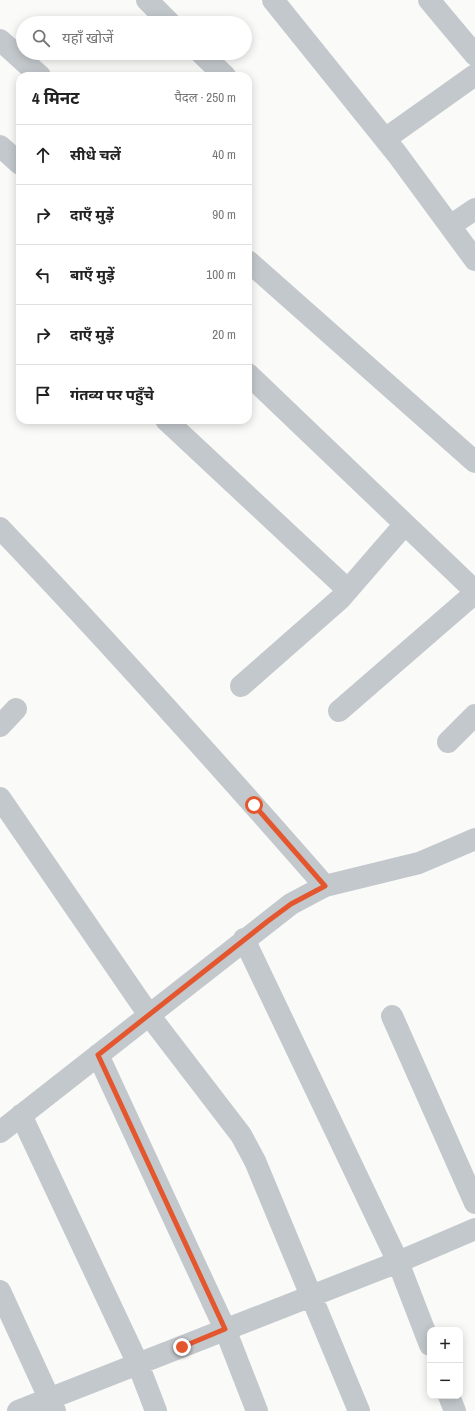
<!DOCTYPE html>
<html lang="hi">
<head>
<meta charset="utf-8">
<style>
	:root { --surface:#fff; --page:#f2f2f2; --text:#222; --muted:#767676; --line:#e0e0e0 }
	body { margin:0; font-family:"Archivo Narrow","Noto Sans Devanagari",sans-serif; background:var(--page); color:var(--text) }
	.controls { position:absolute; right:12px; bottom:12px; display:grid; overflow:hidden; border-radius:8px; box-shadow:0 2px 10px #0003 }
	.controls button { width:36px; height:36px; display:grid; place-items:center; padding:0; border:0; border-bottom:1px solid var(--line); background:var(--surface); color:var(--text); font:20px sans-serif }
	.stop { position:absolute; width:12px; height:12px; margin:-9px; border:3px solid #e4572e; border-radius:50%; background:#fff }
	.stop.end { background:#e4572e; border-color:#fff; box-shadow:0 1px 4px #0008 }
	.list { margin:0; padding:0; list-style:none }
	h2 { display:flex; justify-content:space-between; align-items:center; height:52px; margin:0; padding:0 16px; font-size:17px }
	h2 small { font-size:13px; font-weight:400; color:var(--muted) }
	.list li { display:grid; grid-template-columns:26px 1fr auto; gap:12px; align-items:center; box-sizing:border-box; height:60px; padding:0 16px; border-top:1px solid var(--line) }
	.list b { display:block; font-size:15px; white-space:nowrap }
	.list em { font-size:13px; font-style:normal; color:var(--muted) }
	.icon { flex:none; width:22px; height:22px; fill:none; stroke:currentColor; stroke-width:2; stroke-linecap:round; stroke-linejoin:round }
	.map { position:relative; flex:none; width:475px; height:1411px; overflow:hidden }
	.search { position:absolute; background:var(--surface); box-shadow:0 2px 10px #0003; left:16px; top:16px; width:236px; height:44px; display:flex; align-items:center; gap:10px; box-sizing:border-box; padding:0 14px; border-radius:22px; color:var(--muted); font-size:15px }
	.panel { position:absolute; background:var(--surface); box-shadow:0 2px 10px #0003; left:16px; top:72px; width:236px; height:352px; border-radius:12px }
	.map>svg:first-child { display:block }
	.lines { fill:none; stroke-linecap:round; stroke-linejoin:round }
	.minor { stroke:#c3c8cc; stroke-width:22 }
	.route { stroke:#e4572e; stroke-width:5 }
</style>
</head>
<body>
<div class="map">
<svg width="475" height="1411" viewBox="0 0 475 1411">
	<rect width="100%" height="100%" fill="#fafaf8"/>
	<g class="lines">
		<path class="minor" d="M147 0 170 23
			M273 0 397 154 475 260
			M429 0 475 55
			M0 40 40 76
			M201 53 225 76
			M385 139 475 75
			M0 146 20 164
			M450 226 475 209
			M248 261 475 462
			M248 374 475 591
			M166 420 348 590
			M0 528C111 644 219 765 325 886
			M241 686 340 599 405 524
			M339 711 475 593
			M0 726 16 709
			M448 742 475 715
			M0 798 149 1015 241 1135 255 1161 359 1411
			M244 939 398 1262 430 1345
			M392 1016 475 1203
			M98 1055 225 1329 257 1411
			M21 1115 138 1364 156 1411
			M0 1132 291 904 325 886 419 863 475 839
			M0 1291 55 1411
			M449 1396 455 1411
			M18 1411 398 1262 475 1229"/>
	</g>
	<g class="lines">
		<path class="route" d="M182 1347 225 1329 98 1055 268 921 291 904 325 886 254 805"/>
	</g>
</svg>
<div class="controls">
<button>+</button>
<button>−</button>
</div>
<div class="stop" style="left:254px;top:805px"></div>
<div class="stop end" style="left:182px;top:1347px"></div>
<div class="search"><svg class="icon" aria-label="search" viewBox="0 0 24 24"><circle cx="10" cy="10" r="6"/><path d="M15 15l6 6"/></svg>यहाँ खोजें</div>
<section class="panel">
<h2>4 मिनट<small>पैदल · 250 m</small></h2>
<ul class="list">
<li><svg class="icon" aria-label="ahead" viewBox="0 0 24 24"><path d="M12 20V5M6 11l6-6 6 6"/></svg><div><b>सीधे चलें</b></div><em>40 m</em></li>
<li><svg class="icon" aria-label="right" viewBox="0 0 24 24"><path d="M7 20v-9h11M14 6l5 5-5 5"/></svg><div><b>दाएँ मुड़ें</b></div><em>90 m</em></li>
<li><svg class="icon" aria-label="left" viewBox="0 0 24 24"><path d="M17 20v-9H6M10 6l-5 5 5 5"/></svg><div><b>बाएँ मुड़ें</b></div><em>100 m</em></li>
<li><svg class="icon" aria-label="right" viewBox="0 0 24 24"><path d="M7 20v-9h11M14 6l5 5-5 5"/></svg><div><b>दाएँ मुड़ें</b></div><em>20 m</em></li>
<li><svg class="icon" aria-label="arrive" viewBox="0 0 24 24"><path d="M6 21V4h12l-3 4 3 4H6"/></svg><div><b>गंतव्य पर पहुँचे</b></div></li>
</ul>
</section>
</div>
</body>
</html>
